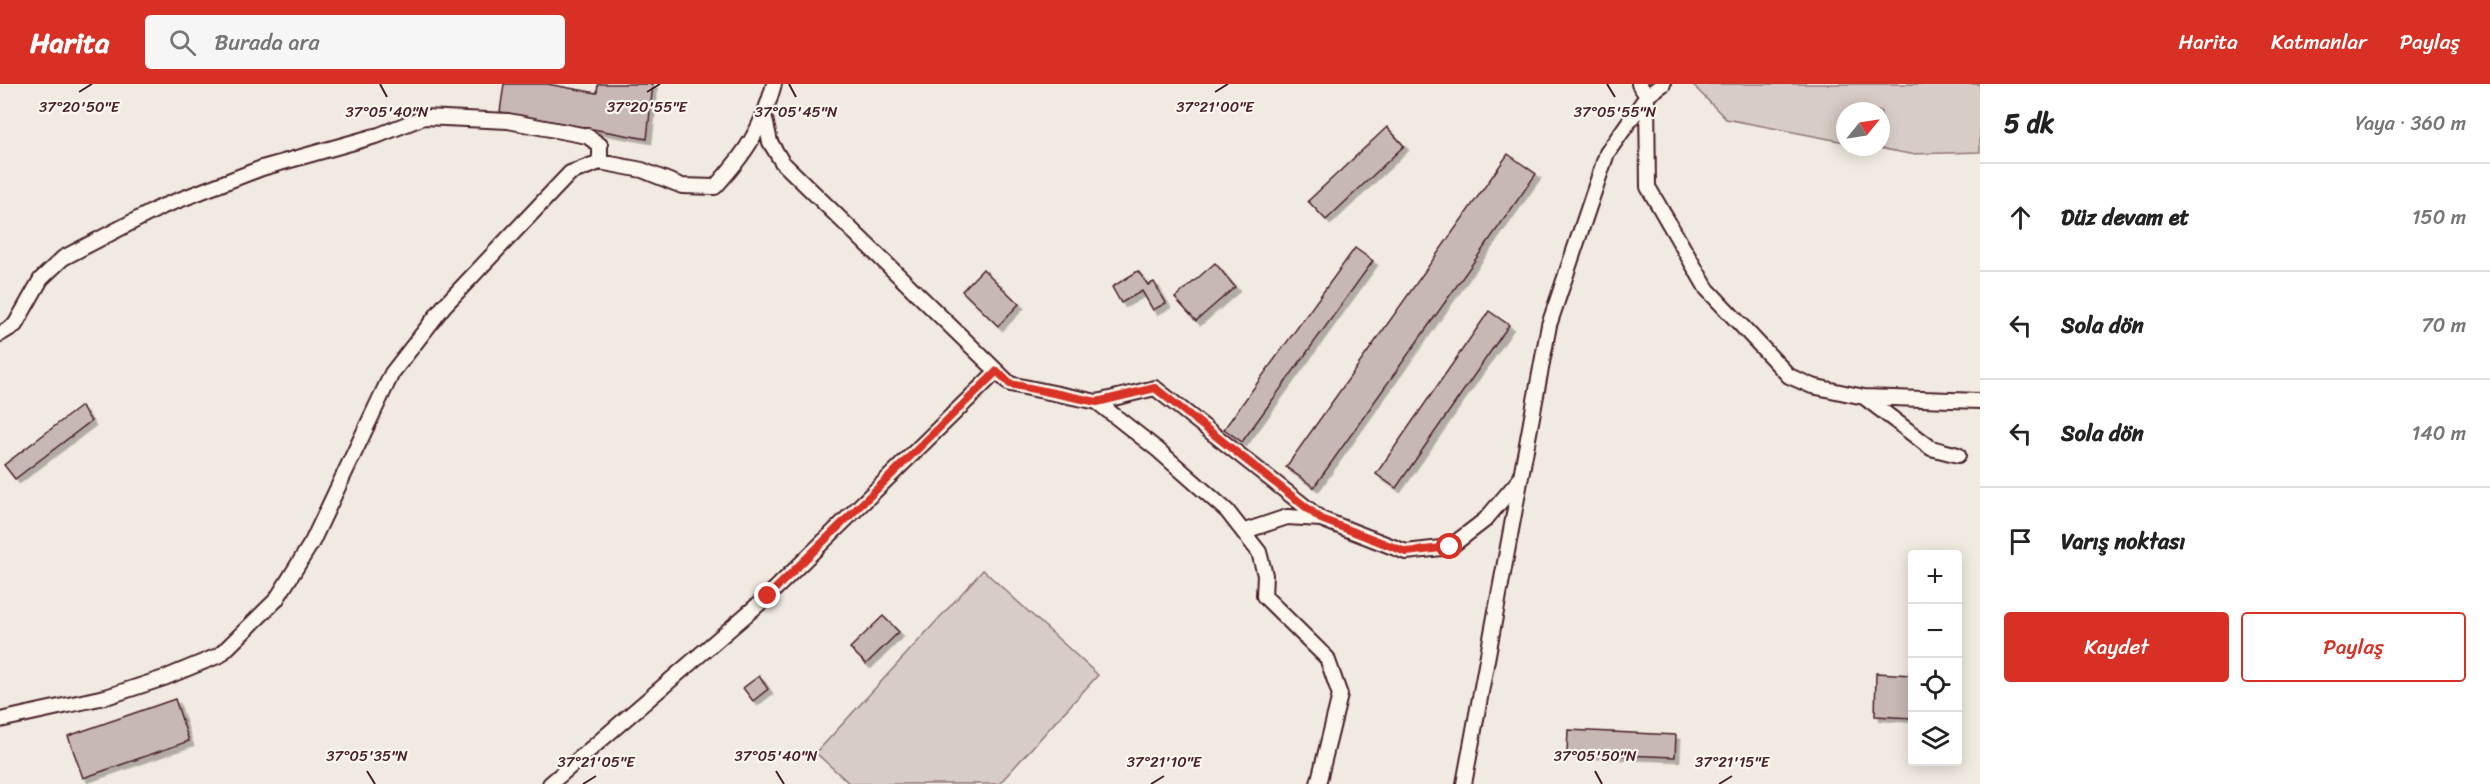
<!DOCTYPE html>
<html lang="tr">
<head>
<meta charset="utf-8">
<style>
	:root { --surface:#fff; --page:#f6f6f6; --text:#222; --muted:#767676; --line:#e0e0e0; --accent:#d93025 }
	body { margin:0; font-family:Sriracha,sans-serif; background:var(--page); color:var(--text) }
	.controls { position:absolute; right:18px; bottom:18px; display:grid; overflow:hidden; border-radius:6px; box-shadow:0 3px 15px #0003 }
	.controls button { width:54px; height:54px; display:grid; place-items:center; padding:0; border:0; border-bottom:2px solid var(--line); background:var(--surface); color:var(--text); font:30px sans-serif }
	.compass { position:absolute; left:1836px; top:18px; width:54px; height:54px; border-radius:50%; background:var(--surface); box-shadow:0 3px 15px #0003; rotate:60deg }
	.stop { position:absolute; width:18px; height:18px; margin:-14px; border:4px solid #d93025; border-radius:50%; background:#fff }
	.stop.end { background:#d93025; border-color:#fff; box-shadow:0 2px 6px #0008 }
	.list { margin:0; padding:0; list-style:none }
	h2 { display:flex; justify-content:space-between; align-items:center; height:78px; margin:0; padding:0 24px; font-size:26px }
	h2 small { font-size:20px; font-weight:400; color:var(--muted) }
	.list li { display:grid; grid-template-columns:39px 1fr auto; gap:18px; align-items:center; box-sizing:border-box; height:108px; padding:0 24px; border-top:2px solid var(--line) }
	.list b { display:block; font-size:22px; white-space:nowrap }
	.list em { font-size:20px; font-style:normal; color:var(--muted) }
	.actions { display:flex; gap:12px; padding:18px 24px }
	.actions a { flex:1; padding:14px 0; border:2px solid var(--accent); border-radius:6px; text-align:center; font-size:21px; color:var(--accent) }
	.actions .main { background:var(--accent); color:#fff }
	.icon { flex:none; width:33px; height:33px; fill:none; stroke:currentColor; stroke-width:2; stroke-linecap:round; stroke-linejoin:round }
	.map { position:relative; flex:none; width:1980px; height:700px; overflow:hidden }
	header { display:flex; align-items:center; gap:36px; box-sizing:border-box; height:84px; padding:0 30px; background:var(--accent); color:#fff }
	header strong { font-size:28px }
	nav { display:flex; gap:33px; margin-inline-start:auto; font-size:21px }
	.search { width:420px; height:54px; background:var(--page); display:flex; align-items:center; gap:15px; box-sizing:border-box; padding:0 21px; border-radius:6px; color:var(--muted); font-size:22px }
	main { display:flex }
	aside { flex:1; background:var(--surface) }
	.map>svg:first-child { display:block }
	.green { fill:#d8ccc6; stroke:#917678; stroke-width:1.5 }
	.building { fill:#c8b8b3; stroke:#4a1f2b; stroke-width:1.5; filter:url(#shadow) }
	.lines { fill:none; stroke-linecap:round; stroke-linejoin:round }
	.street-casing { stroke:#4a1f2b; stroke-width:18 }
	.street { stroke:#fbf7ec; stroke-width:14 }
	.route { stroke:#d93025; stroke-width:8 }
	.ticks { fill:none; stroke:#4a1f2b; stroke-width:2 }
	.ticks-label { font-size:15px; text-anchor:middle; fill:#4a1f2b; stroke:#fbf7ec; stroke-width:4.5; stroke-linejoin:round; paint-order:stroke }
</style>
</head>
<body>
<header>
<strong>Harita</strong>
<div class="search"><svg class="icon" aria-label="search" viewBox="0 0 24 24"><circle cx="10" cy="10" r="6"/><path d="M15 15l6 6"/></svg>Burada ara</div>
<nav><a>Harita</a><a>Katmanlar</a><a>Paylaş</a></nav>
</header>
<main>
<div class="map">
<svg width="1980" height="700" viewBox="0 0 1980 700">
	<defs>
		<filter id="shadow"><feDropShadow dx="4.5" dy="4.5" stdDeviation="0" flood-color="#0004"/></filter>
	</defs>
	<rect width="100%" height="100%" fill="#f0eae0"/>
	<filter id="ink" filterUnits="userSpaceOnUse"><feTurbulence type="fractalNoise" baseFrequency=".0167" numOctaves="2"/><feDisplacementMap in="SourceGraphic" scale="12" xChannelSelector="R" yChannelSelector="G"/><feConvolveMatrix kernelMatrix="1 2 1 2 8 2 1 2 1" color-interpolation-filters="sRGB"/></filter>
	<g filter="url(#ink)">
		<path class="green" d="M1692 0H1980V68L1910 70 1873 63H1881V27H1845V58L1726 35Z
			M983 486 1098 591 999 700H850L816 669Z"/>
		<path class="building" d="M504 0H547L597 9 598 0H653L647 55 500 28Z
			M1387 43 1404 62 1326 136 1308 117Z
			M1508 70 1536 90 1314 403 1286 383Z
			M1355 164 1373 177 1242 358 1224 345Z
			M1215 179 1235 203 1196 237 1175 214Z
			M983 185 1019 220 998 242 962 207Z
			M1138 187 1148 201 1154 198 1166 219 1153 226 1142 207 1121 219 1112 203Z
			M1489 227 1509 241 1396 404 1376 390Z
			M81 322 91 337 15 395 4 381Z
			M883 532 899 548 866 580 850 564Z
			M1876 589 1912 591V634L1875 632Z
			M759 592 768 605 753 617 743 604Z
			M175 615 189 657 83 694 68 652Z
			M1568 646 1676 651 1675 673 1567 669Z"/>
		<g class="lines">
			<defs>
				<path id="street" d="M1639 0 1647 12 1648 103 1707 205 1789 292 1812 302 1864 313 1980 317
					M765 35 770 58 782 78 1010 300 1097 318 1158 366 1227 427 1259 468 1265 491 1264 512 1327 574 1340 611 1318 700
					M0 250 15 241 41 195 63 174 161 123 262 84 379 51 424 33 508 37 587 52 600 61V78
					M1864 313 1931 364 1958 371
					M1097 318 1155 304 1321 435 1406 468 1450 463 1485 436 1520 395
					M1245 447 1287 433 1321 435
					M0 636 109 612 164 594 220 571 276 516 312 458 392 289 444 222 570 89 600 78 642 86 682 102 715 103C746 69 762 45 774 0
					M550 700 768 512 997 287
					M1464 700 1549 241 1607 69 1647 12 1663 0"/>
			</defs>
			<use href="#street" class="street-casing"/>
			<use href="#street" class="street"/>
		</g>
	</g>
	<g class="lines" filter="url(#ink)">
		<path class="route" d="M768 512 997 287 1010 300 1097 318 1155 304 1321 435 1406 468 1450 463"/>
	</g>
	<path class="ticks" d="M380 0 387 13M789 0 796 13M1607 0 1615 13M79 8 92 0M647 8 660 0M1215 8 1228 0M367 687 375 700M776 687 784 700M1595 687 1602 700M583 700 596 692M1151 700 1164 692M1719 700 1732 692"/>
	<g class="ticks-label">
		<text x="79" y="28">37°20'50"E</text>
		<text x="1215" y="28">37°21'00"E</text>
		<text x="647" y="28">37°20'55"E</text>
		<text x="387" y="33">37°05'40"N</text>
		<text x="796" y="33">37°05'45"N</text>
		<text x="1615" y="33">37°05'55"N</text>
		<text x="367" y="677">37°05'35"N</text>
		<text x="776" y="677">37°05'40"N</text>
		<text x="1595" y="677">37°05'50"N</text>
		<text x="596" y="683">37°21'05"E</text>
		<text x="1164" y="683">37°21'10"E</text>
		<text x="1732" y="683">37°21'15"E</text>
	</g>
</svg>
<div class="controls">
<button>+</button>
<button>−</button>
<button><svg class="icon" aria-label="locate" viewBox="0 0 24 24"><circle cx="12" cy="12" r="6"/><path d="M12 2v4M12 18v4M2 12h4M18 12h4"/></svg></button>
<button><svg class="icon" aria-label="layers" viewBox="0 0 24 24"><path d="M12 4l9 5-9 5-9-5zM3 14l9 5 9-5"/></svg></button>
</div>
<svg class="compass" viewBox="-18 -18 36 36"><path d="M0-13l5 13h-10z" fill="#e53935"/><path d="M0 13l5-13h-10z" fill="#767676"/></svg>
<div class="stop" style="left:1450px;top:463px"></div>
<div class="stop end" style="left:768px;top:512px"></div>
</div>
<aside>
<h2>5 dk<small>Yaya · 360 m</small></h2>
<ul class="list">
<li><svg class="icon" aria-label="ahead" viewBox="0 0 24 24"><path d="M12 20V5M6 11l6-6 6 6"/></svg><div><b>Düz devam et</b></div><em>150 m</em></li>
<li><svg class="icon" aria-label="left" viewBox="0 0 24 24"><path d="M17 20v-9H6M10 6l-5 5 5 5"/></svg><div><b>Sola dön</b></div><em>70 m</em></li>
<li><svg class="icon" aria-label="left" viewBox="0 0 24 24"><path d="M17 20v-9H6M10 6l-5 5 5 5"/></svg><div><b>Sola dön</b></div><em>140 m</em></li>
<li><svg class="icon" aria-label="arrive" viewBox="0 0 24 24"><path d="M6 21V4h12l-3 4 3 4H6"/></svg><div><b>Varış noktası</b></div></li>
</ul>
<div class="actions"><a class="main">Kaydet</a><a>Paylaş</a></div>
</aside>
</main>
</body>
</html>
